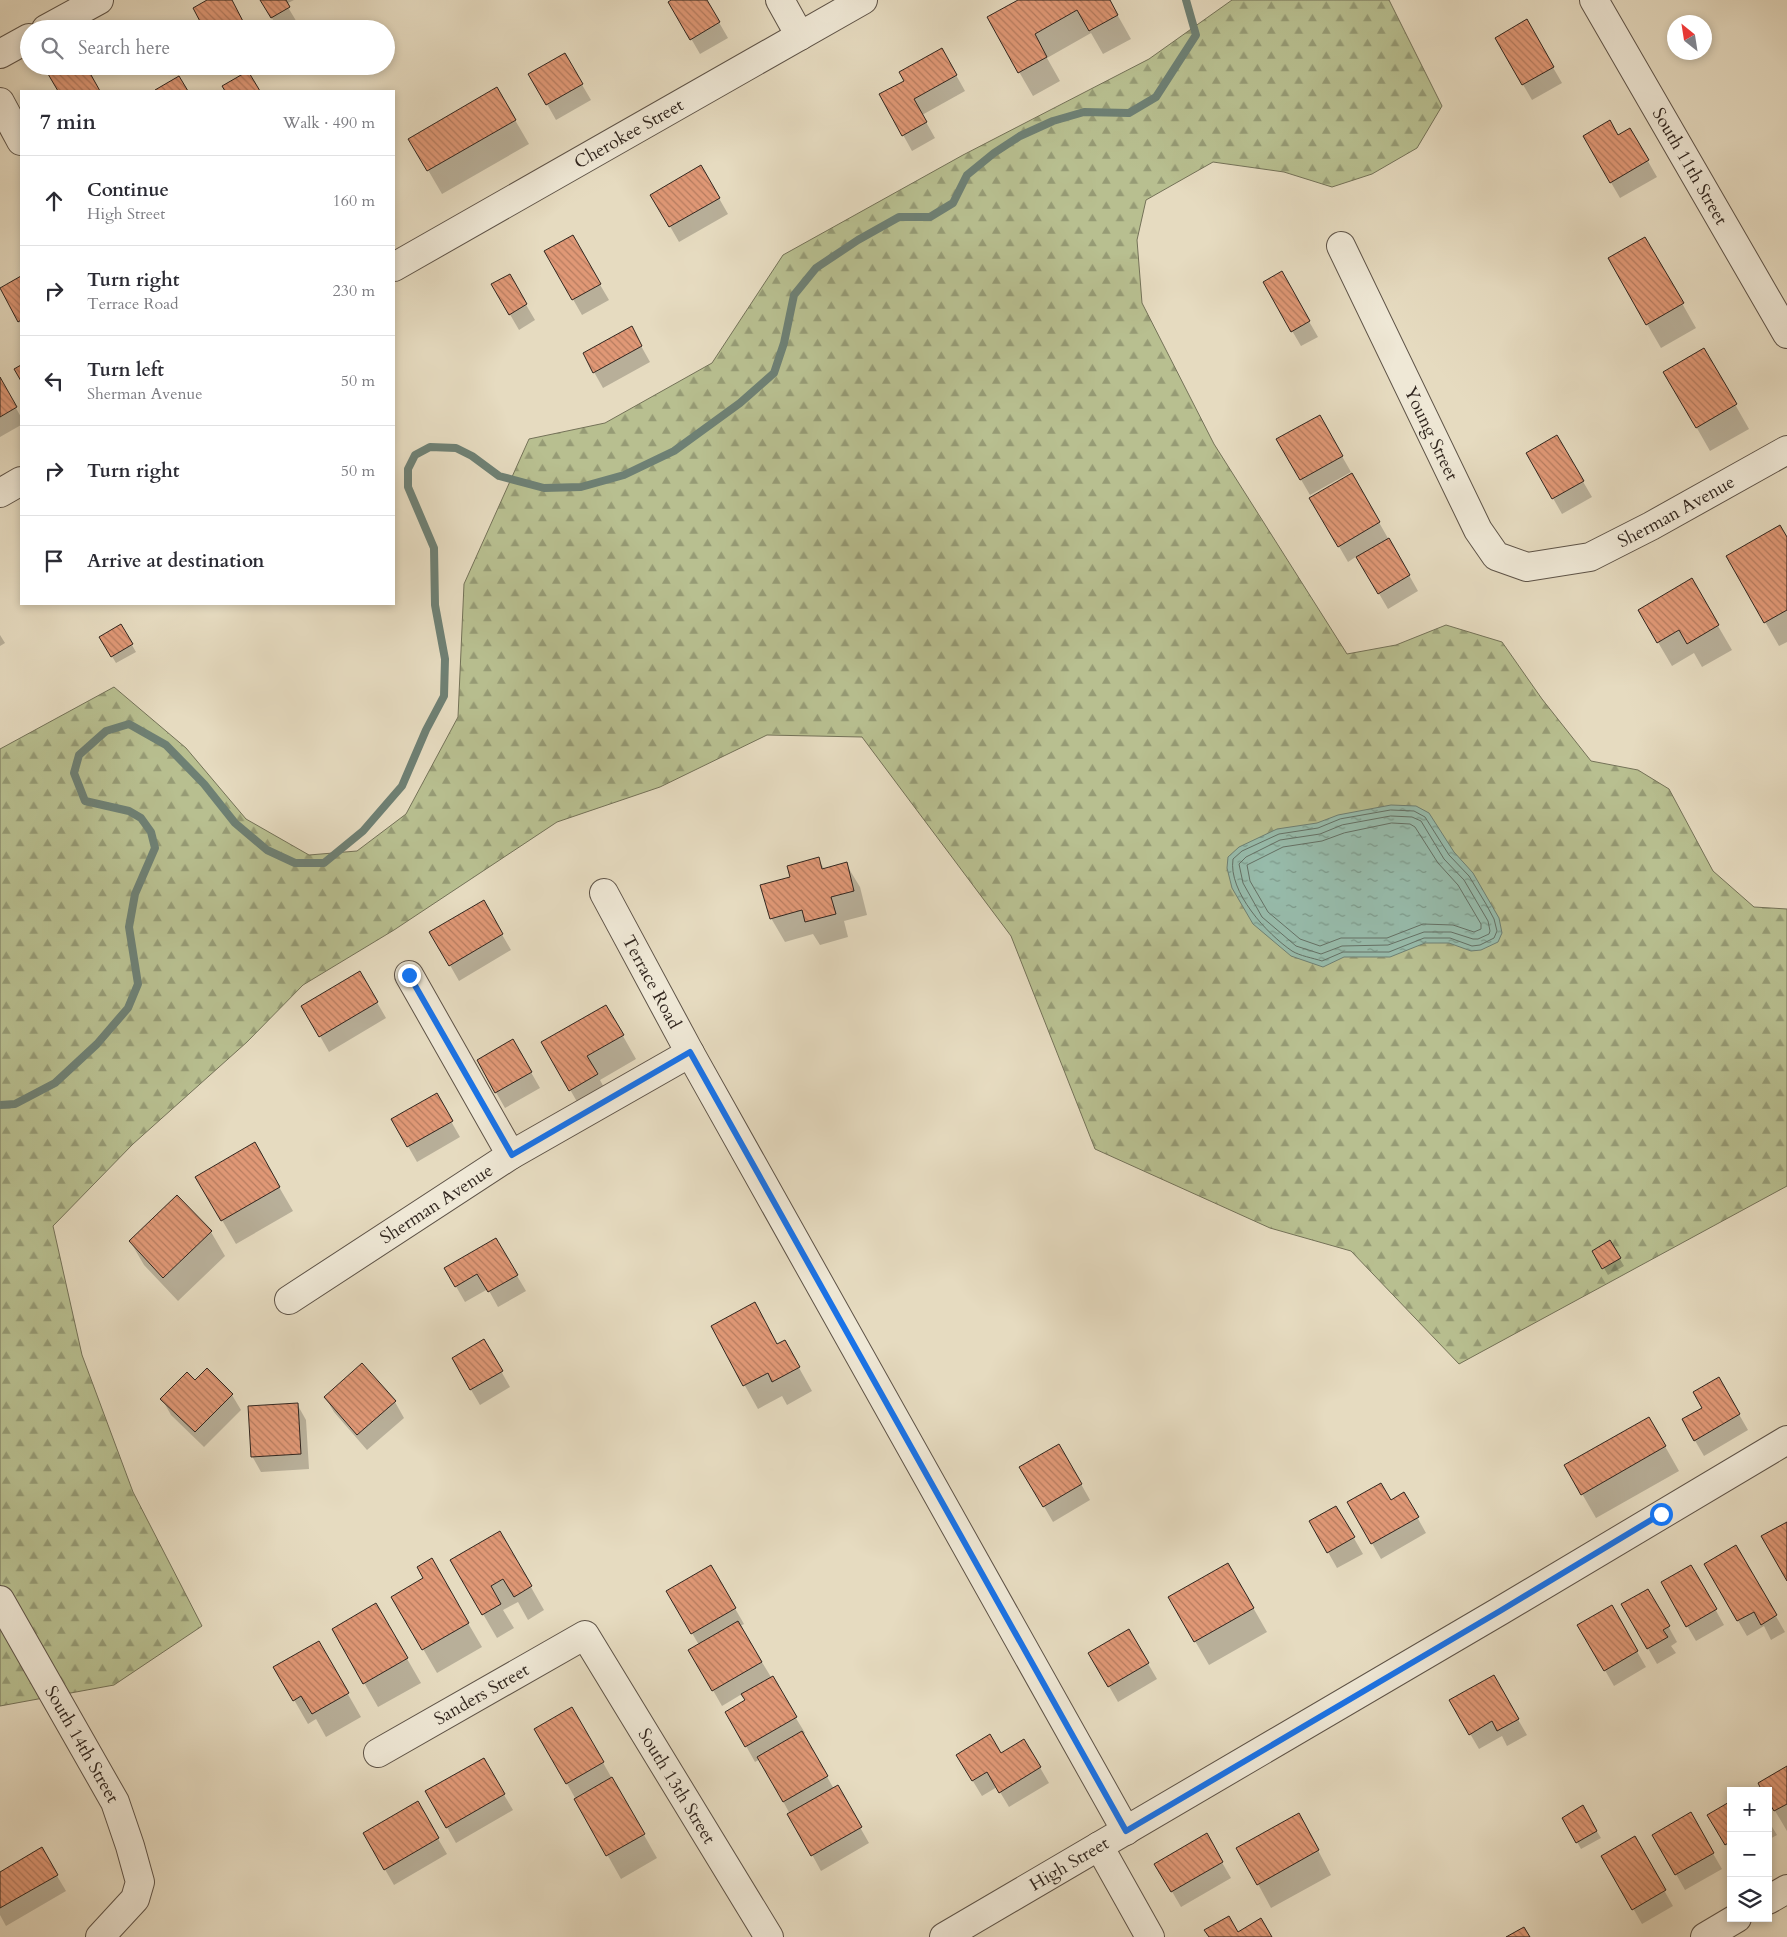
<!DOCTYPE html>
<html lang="en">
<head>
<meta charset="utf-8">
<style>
	:root { --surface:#fff; --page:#f2f2f3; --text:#2b2b33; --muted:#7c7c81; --line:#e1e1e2 }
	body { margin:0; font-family:Cardo,serif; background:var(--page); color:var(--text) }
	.controls { position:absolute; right:15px; bottom:15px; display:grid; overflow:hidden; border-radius:0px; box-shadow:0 2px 8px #0003 }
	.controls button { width:45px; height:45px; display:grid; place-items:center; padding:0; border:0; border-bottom:1px solid var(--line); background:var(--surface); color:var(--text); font:25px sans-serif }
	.compass { position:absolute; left:1667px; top:15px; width:45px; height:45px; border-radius:50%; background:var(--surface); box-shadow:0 2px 8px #0003; rotate:330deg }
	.stop { position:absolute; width:15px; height:15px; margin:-11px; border:4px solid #1a73e8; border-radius:50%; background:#fff }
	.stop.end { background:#1a73e8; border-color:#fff; box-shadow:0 1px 5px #0008 }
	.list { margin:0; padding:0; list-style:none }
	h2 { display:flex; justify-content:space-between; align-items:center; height:65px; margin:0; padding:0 20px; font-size:21px }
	h2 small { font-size:16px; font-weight:400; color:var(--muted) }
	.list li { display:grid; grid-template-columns:32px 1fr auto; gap:15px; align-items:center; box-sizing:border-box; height:90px; padding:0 20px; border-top:1px solid var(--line) }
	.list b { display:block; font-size:19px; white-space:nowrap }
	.list p { margin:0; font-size:16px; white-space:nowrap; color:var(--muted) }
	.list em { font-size:16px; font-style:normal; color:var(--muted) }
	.icon { flex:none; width:28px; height:28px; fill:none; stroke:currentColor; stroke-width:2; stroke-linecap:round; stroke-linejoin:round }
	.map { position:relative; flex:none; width:1787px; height:1937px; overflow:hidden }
	.search { position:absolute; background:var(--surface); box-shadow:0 2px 8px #0003; left:20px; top:20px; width:375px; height:55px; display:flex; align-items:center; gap:12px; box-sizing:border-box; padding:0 18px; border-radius:28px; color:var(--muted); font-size:19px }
	.panel { position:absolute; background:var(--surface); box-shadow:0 2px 8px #0003; left:20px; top:90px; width:375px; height:515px; border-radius:0px }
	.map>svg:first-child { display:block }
	.forest { fill:url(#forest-firs); stroke:#747258 }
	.water { fill:url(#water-ripples); stroke:#6e8074 }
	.shadow { fill:#0003 }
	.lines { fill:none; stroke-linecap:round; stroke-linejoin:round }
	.shore { stroke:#647166; stroke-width:1 }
	.stream { stroke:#6e8074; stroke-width:8 }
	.building { fill:url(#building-back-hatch); stroke:#31261f }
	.minor-casing { stroke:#5e5347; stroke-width:30 }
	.minor { stroke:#efe8d6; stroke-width:28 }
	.route { stroke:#1a73e8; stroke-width:6 }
	.labels { text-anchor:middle; stroke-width:4; stroke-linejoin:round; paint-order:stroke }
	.street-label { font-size:18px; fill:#31261f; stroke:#efe8d6 }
</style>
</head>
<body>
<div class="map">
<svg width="1787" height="1937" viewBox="0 0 1787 1937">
	<defs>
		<pattern id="forest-firs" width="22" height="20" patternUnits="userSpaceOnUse" patternTransform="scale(1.25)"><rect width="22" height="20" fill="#b8bf90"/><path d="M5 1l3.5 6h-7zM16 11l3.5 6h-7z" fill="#969b75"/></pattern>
		<pattern id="water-ripples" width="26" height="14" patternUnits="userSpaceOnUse" patternTransform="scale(1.25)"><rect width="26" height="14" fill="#97bcac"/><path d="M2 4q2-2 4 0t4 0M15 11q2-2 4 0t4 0" fill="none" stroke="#7c998b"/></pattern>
		<pattern id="building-back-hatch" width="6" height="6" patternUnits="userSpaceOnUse" patternTransform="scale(1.25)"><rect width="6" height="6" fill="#e09876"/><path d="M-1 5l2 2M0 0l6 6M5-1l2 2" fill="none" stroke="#b67c60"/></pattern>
	</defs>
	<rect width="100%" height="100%" fill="#e6dbc0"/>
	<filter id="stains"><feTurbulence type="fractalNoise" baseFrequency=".004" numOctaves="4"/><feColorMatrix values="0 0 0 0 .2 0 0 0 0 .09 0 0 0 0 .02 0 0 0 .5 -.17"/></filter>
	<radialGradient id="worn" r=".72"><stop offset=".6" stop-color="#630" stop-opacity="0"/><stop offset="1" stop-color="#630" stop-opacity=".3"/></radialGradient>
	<path class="forest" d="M1232 0H1389L1442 106 1417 148 1372 174 1332 187 1284 172 1213 162 1146 200 1137 240 1142 303 1214 444 1347 654 1396 645 1446 625 1502 642 1542 699 1591 761 1638 770 1669 789 1713 871 1754 907 1787 909V1186L1459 1364 1351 1251 1270 1228 1095 1149 1011 936 862 737 767 735 660 787 557 822 394 930 303 985 247 1042 133 1144 53 1226 82 1355 133 1492 202 1626 114 1685 0 1706V749L114 687 186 748 246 819 309 855 357 851 406 814 458 717 464 584 529 439 605 423 712 363 783 255 963 155 1149 59Z"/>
	<path class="water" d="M1391 805 1416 806 1429 813 1454 852 1473 873 1499 918 1502 933 1498 942 1481 950 1471 951 1449 943H1425L1390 957H1344L1323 967 1291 956 1253 924 1232 888 1227 868 1228 857 1239 847 1277 829 1317 823 1338 815Z"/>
	<path class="shadow" d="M208 0H231L247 29H206Z
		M262 0H294L286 4 298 24 289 29H278Z
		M674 0H706L728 38 700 54 670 2Z
		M1020 0H1109L1131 39 1103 54 1091 33 1047 58 1060 81 1033 96 988 18Z
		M1526 21 1562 83 1532 100 1496 38Z
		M942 50 965 91 922 115 935 138 912 151 881 95 905 81Z
		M564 54 591 100 556 120 530 74Z
		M247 66H264L251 74Z
		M497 89 529 144 442 194 410 139Z
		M1630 130 1657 177 1620 198 1584 136H1618Z
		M701 167 728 214 679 242 652 195Z
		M572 237 609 300 582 315 546 252Z
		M1645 238 1696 328 1661 348 1609 259Z
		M1281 273 1318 337 1301 346 1264 283Z
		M509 276 535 320 519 330 493 285Z
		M21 278V325L1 289Z
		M631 328 650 362 603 388 594 372Z
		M1704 350 1749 429 1710 451 1665 372Z
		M0 380 21 417V425L0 437Z
		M1319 416 1351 472 1310 495 1278 440Z
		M1557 437 1592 497 1562 514 1528 454Z
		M1352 475 1418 591 1388 609 1357 556 1348 562 1311 498Z
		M1787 540V642L1779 646 1727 556Z
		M1691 580 1732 650 1702 667 1694 653 1672 666 1639 610Z
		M121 626 136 652 116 663 101 638Z
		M0 635 5 643 0 646Z
		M818 859 825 870 846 864 860 887 867 915 844 921 848 937 820 945 813 934 785 942 771 918 792 878Z
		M483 902 511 950 459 981 431 932Z
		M360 973 386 1018 329 1052 303 1006Z
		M606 1006 636 1059 600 1080 610 1099 584 1114 543 1042Z
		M513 1041 540 1088 505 1108 478 1061Z
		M436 1095 460 1137 417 1162 393 1120Z
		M254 1144 293 1211 236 1244 197 1177Z
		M211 1232 225 1256 178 1301 144 1265 130 1241Z
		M496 1240 526 1291 498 1307 488 1289 465 1302 446 1269Z
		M1610 1242 1624 1266 1608 1275 1594 1251Z
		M712 1327 778 1346 798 1366 812 1391 787 1405 782 1396 758 1409Z
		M484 1341 510 1387 480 1405 453 1359Z
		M362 1365 395 1402 404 1418 367 1450 334 1412 325 1397Z
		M1718 1378 1748 1430 1704 1456 1683 1420 1704 1408Z
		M232 1395 241 1410 204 1447 171 1415 162 1399Z
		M297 1404 306 1420 309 1469 261 1472 252 1456Z
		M1649 1418 1679 1471 1596 1518 1566 1466Z
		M1059 1445 1090 1500 1053 1522 1021 1467Z
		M1404 1494 1426 1533 1381 1559 1349 1503 1391 1501Z
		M1336 1507 1363 1554 1337 1568 1311 1522Z
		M500 1533 544 1610 528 1620 518 1602 503 1610 514 1628 497 1638 452 1561Z
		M1736 1547 1785 1632 1771 1640 1764 1626 1747 1636 1705 1564Z
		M431 1560 482 1647 437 1673 393 1597 425 1579Z
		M1228 1564 1267 1632 1209 1665 1170 1598Z
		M1691 1566 1724 1625 1696 1641 1662 1583Z
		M711 1567 744 1624 740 1626 805 1733 803 1735 834 1789 837 1787 869 1843 821 1871 760 1759 755 1762 727 1712 746 1701 742 1694 722 1706 690 1650 699 1645 668 1592Z
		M1648 1590 1677 1642 1671 1646 1676 1653 1657 1664 1623 1605Z
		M376 1605 421 1683 378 1707 333 1629Z
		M1611 1607 1646 1667 1614 1686 1579 1625Z
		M1129 1631 1157 1679 1118 1702 1090 1653Z
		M318 1642 361 1717 326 1737 316 1719 308 1724 275 1667Z
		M1493 1677 1527 1735 1507 1746 1502 1736 1479 1749 1451 1701Z
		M572 1708 657 1858 621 1879 536 1729Z
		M1024 1740 1049 1783 1009 1807 997 1787 982 1796 957 1755 1000 1754Z
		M483 1759 513 1810 456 1843 427 1792Z
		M1787 1768V1831L1768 1799Z
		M1731 1802V1853L1718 1830Z
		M417 1803 447 1854 394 1885 364 1833Z
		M1582 1807 1601 1838 1581 1849 1563 1818Z
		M1690 1814 1722 1869 1685 1890 1654 1835Z
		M1768 1820 1777 1835 1768 1840Z
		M1206 1835 1231 1878 1181 1907 1156 1864Z
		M1634 1838 1673 1906 1642 1924 1603 1856Z
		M1312 1839 1331 1875 1271 1908 1258 1884Z
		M41 1849 66 1891 6 1926 0 1915V1873Z"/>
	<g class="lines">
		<path class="shore" d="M1391 810 1414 811 1425 817 1449 855 1469 876 1486 904 1494 919 1497 931 1494 938 1480 945 1472 946 1450 938H1424L1389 952H1343L1322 961C1313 958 1300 956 1292 951 1267 934 1228 892 1233 859L1242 851 1279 834 1318 828 1340 819Z
			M1391 816 1412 817 1421 821 1444 859 1464 880 1488 921 1490 931 1489 934 1478 939H1473L1451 932H1424L1388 945 1342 946 1321 954 1296 946 1262 917 1243 883 1239 864 1246 857 1280 840 1320 834 1342 825Z
			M1392 823 1410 824 1415 827 1438 863 1458 885 1481 924V929L1474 932 1453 925 1423 924 1387 938H1341L1320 946 1300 939 1268 912 1250 881 1247 865 1283 847 1322 841 1344 833Z"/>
		<path class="stream" d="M0 1105 15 1104 55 1083 97 1044 128 1008 138 984 129 927 135 894 155 848 151 832 141 818 129 811 85 801 74 773 79 755 106 731 129 724 166 745 204 784 235 823 267 850 295 863H324L363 831 402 786 426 730 444 696 445 659 435 605 434 548 408 487V469L415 455 430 447 456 448 472 456 499 476 544 488 581 487 624 475 674 451 740 403 774 373 784 343 794 295 816 268 858 240 899 217H930L953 203 967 175 994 153 1020 136 1053 121 1084 112 1129 113 1156 97 1196 35 1186 0"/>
	</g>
	<path class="building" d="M207 0H232L247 29H225L222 23 212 29H204L193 8Z
		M260 0H286L290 7 271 18Z
		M671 0H707L720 22 690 40 668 2Z
		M1018 0H1110L1118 15 1089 31 1077 10 1035 34 1047 57 1018 73 987 17Z
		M1527 19 1554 67 1522 85 1495 38Z
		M942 48 957 75 914 99 927 122 902 136 879 94 904 81 899 72Z
		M565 53 583 84 546 105 528 74Z
		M62 66H86L100 91H58L48 74Z
		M248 71 260 91H225L222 86Z
		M179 76 188 91H156L155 90Z
		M497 87 516 120 427 171 408 139Z
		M1610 120 1618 135 1630 128 1649 160 1610 183 1583 136Z
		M701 165 720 198 669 227 650 195Z
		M573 235 601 284 572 300 544 251Z
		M1645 237 1684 303 1646 325 1608 258Z
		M1282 271 1310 321 1291 332 1263 282Z
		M510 274 527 304 509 315 491 284Z
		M21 276V320L18 322 0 288Z
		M632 326 642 346 593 373 583 353Z
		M1704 348 1737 404 1696 428 1663 372Z
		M21 365V381L14 369Z
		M0 377 17 407 0 417Z
		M1320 415 1343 456 1300 480 1276 439Z
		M1557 435 1584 481 1552 499 1526 453Z
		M1352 473 1380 522 1338 547 1309 498Z
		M1780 525 1787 537V610L1764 623 1726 556Z
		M1389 538 1410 575 1378 594 1356 557Z
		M1692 578 1719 625 1687 644 1679 630 1657 643 1638 610Z
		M121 624 133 644 111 657 99 637Z
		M819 857 822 869 847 862 854 891 831 897 836 914 805 922 802 910 770 919 760 885 790 877 787 866Z
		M484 900 503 934 449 966 429 932Z
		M360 971 378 1002 319 1037 301 1006Z
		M606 1005 624 1035 587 1056 598 1074 569 1091 541 1042Z
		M513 1039 532 1072 495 1093 477 1060Z
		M437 1093 453 1121 407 1147 391 1119Z
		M255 1142 280 1187 221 1221 195 1177Z
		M177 1195 212 1231 163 1278 129 1241Z
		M496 1238 518 1275 488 1292 477 1274 455 1287 444 1268Z
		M1610 1240 1621 1258 1602 1269 1592 1251Z
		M755 1302 777 1344 785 1340 800 1367 772 1382 768 1373 743 1386 711 1326Z
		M484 1339 503 1371 470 1390 452 1358Z
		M362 1363 396 1401 357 1435 324 1397Z
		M207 1368 233 1394 195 1432 160 1399 187 1372 195 1380Z
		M1719 1377 1740 1414 1694 1441 1682 1419 1702 1408 1693 1392Z
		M298 1403 301 1454 251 1457 248 1406Z
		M1649 1417 1666 1446 1581 1495 1564 1465Z
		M1059 1444 1082 1484 1043 1507 1019 1467Z
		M1381 1483 1391 1500 1404 1492 1419 1517 1371 1544 1347 1502Z
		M1336 1506 1355 1537 1327 1553 1309 1521Z
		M1787 1522V1581L1761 1536Z
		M500 1531 532 1586 514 1597 503 1579 491 1586 501 1604 482 1615 450 1560Z
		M1736 1545 1777 1615 1761 1625 1754 1612 1737 1621 1704 1564Z
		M432 1558 469 1623 422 1650 391 1597 423 1578 417 1567Z
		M1228 1563 1254 1608 1194 1642 1168 1597Z
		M711 1565 736 1608 691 1634 666 1591Z
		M1691 1565 1717 1609 1686 1627 1661 1582Z
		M1648 1589 1670 1626 1663 1630 1668 1637 1647 1649 1621 1604Z
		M376 1603 408 1658 363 1684 332 1629Z
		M1612 1605 1638 1651 1604 1671 1577 1625Z
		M738 1621 762 1662 712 1691 688 1650Z
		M1129 1629 1149 1663 1108 1687 1088 1653Z
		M319 1641 349 1693 312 1714 301 1696 293 1701 273 1667Z
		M1494 1675 1519 1719 1497 1731 1492 1721 1469 1735 1449 1700Z
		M773 1676 797 1717 745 1747 725 1712 745 1700 741 1694Z
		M572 1707 604 1762 566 1784 534 1729Z
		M802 1731 828 1776 783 1802 757 1757Z
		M990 1734 1001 1753 1024 1739 1041 1767 999 1793 987 1772 972 1781 956 1755Z
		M484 1758 505 1794 446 1828 425 1791Z
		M1787 1766V1804L1774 1811 1768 1801V1791H1762L1758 1783Z
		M612 1777 645 1834 606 1856 574 1799Z
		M838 1785 862 1827 811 1856 787 1814Z
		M418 1801 439 1838 384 1870 363 1833Z
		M1731 1801V1841L1725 1845 1707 1815Z
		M1583 1805 1597 1831 1576 1843 1562 1818Z
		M1691 1812 1714 1853 1675 1875 1652 1835Z
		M1299 1813 1319 1850 1257 1885 1236 1848Z
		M1207 1833 1223 1862 1171 1892 1154 1864Z
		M1635 1836 1666 1890 1632 1910 1601 1856Z
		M42 1847 58 1875 0 1908V1872Z
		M1229 1916 1238 1932 1261 1918 1272 1937H1209L1204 1930Z
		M1524 1927 1530 1937H1506Z"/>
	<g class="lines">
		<defs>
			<g id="minor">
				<path d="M780 0 800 36"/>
				<path id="s1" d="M1594 0 1787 334"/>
				<path d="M46 29 99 0"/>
				<path d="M0 54 29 38"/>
				<path d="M0 102 21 141"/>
				<path id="s2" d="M1341 246 1478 530 1496 556 1527 567 1590 557 1651 526 1787 450"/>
				<path id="s3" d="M394 267 863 0"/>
				<path d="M0 493 21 481"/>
				<path id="s4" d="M604 893 690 1053 1126 1831"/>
				<path d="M409 975 511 1155"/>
				<path id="s5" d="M289 1300 511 1155 690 1053"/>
				<path id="s6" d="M0 1600 115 1802 130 1846 140 1882 135 1899 100 1937"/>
				<path id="s7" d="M378 1753 585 1635 769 1937"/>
				<path d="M1099 1846 1150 1937"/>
				<path d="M1768 1900 1787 1889"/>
				<path id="s8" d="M944 1937 1500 1611 1787 1440"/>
				<path d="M1705 1937 1737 1918"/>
			</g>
		</defs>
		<use href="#minor" class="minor-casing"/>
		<use href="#minor" class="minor"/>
	</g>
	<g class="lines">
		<path class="route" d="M409 975 512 1155 690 1052 1126 1831 1500 1611 1661 1514"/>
	</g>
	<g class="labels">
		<g class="street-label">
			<text dy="6" stroke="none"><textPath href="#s3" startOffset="270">Cherokee Street</textPath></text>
			<text dy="6" stroke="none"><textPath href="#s1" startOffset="192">South 11th Street</textPath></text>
			<text dy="6" stroke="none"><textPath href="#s2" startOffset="208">Young Street</textPath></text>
			<text dy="6" stroke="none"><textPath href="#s2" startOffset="541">Sherman Avenue</textPath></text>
			<text dy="6" stroke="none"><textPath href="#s4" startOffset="101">Terrace Road</textPath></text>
			<text dy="6" stroke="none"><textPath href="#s5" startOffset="176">Sherman Avenue</textPath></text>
			<text dy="6" stroke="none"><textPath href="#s7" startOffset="119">Sanders Street</textPath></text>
			<text dy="6" stroke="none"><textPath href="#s6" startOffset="166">South 14th Street</textPath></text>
			<text dy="6" stroke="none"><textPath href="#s7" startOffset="415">South 13th Street</textPath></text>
			<text dy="6" stroke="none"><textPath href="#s8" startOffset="145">High Street</textPath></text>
		</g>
	</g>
	<rect width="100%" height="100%" filter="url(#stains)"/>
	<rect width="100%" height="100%" fill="url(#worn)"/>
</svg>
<div class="controls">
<button>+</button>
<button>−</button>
<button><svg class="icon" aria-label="layers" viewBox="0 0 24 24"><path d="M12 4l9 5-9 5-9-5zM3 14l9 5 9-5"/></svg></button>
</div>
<svg class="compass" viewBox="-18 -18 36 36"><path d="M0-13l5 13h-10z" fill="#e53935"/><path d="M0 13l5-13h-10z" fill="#7c7c81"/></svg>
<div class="stop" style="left:1661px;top:1514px"></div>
<div class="stop end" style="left:409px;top:975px"></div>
<div class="search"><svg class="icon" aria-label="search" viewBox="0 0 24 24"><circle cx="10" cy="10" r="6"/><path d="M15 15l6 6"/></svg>Search here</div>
<section class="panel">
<h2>7 min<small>Walk · 490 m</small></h2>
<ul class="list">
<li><svg class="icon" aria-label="ahead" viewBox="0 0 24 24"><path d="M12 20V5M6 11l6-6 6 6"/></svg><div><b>Continue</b><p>High Street</p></div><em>160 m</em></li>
<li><svg class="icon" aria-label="right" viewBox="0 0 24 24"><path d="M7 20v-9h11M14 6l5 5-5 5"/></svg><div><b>Turn right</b><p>Terrace Road</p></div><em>230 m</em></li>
<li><svg class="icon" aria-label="left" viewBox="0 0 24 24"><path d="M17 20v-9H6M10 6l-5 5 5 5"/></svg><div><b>Turn left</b><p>Sherman Avenue</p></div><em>50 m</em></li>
<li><svg class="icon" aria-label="right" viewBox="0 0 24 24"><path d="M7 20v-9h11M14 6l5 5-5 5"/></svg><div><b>Turn right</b></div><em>50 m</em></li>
<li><svg class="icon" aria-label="arrive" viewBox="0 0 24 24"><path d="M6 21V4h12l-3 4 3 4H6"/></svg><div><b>Arrive at destination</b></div></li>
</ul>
</section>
</div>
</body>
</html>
